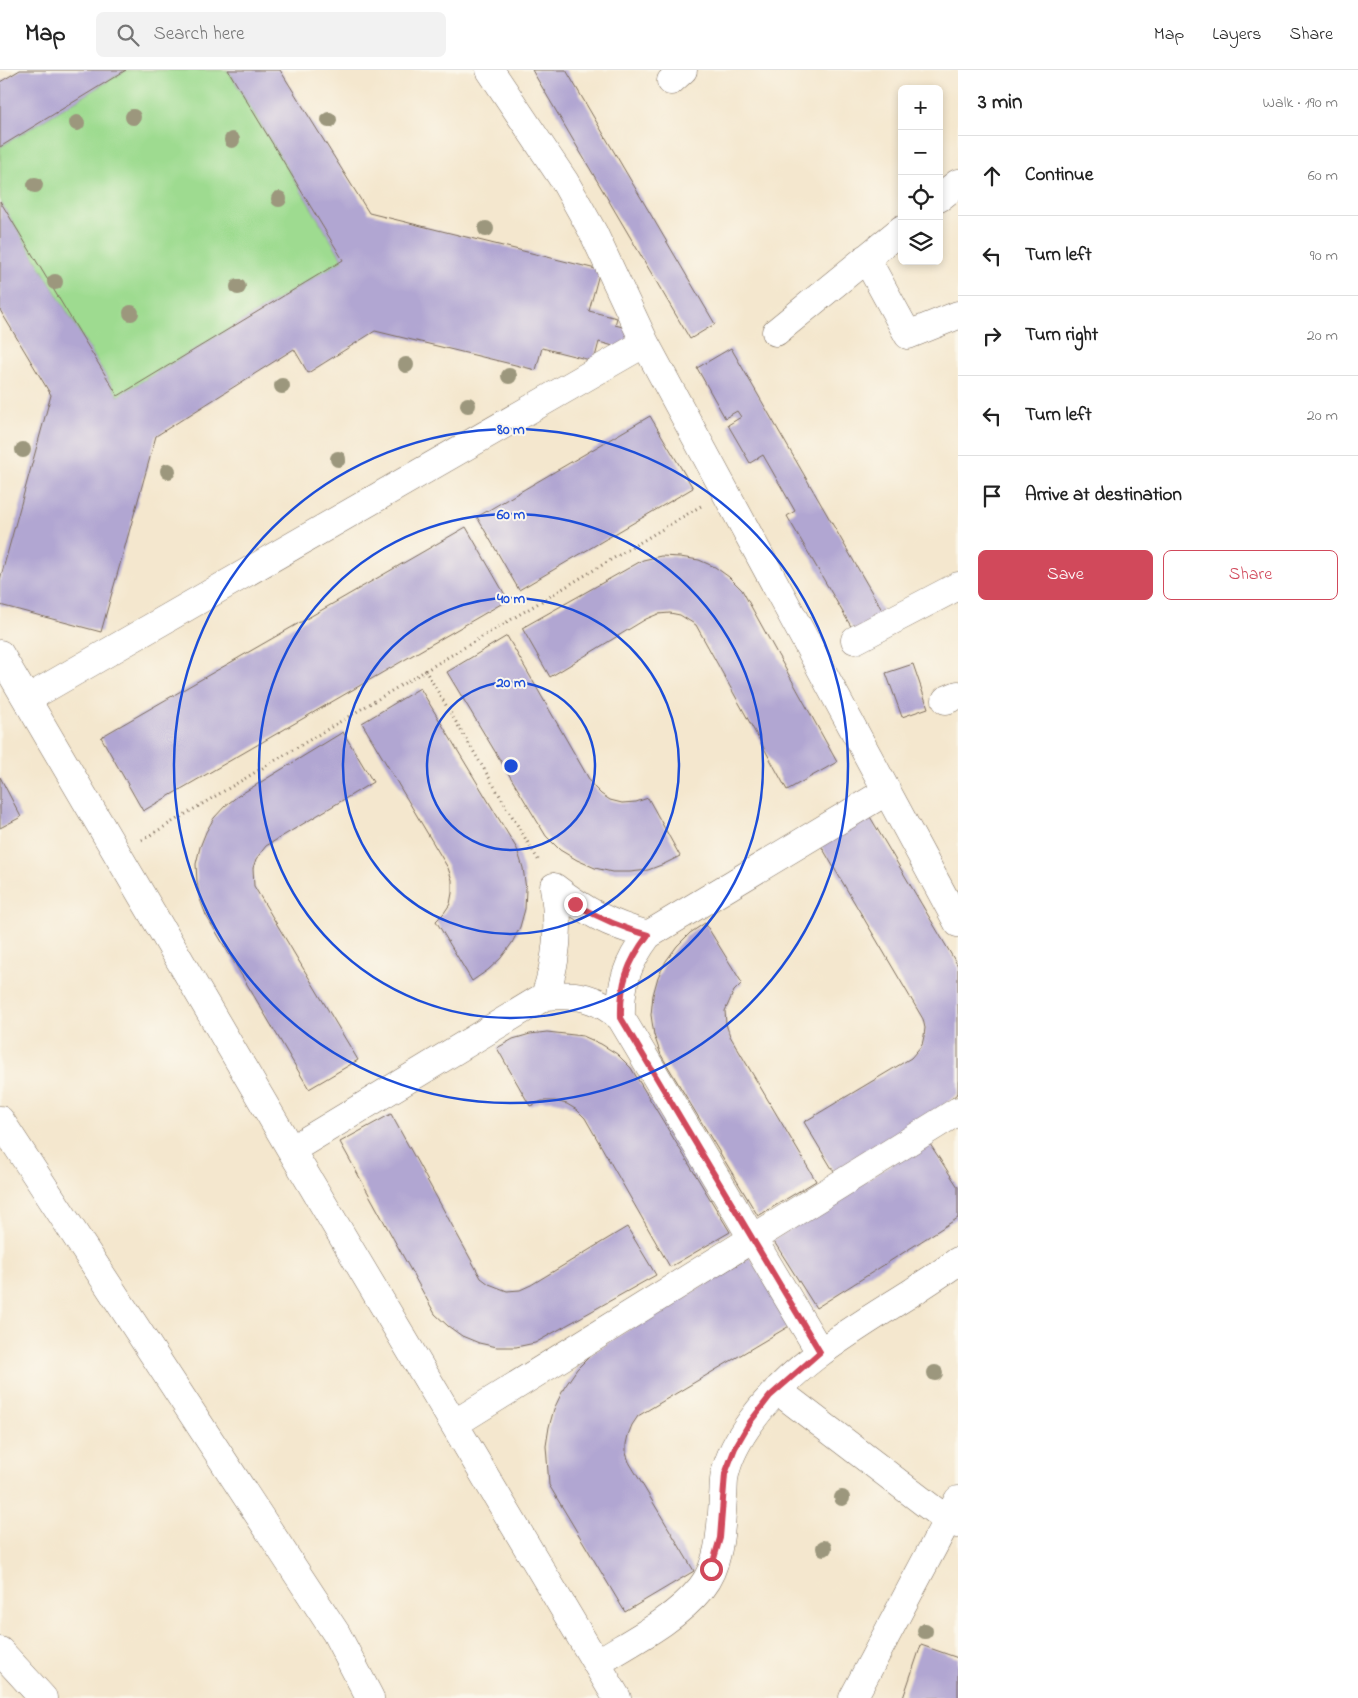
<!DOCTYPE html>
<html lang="en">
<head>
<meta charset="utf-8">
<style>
	:root { --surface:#fff; --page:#f2f2f2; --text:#222; --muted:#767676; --line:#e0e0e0; --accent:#d1495b }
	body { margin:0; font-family:"Indie Flower",sans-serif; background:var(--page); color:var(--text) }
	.controls { position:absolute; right:15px; top:15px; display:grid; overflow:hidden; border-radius:8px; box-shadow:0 2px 8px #0003 }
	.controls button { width:45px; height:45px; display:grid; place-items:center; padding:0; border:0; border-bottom:1px solid var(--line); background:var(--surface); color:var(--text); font:25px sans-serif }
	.stop { position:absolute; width:15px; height:15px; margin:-11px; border:4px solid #d1495b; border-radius:50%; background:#fff }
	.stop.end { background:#d1495b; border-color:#fff; box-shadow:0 1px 5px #0008 }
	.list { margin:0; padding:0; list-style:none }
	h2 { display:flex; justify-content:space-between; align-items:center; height:65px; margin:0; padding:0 20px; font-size:21px }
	h2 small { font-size:16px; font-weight:400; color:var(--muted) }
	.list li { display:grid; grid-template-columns:32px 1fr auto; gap:15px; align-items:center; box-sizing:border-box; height:80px; padding:0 20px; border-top:1px solid var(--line) }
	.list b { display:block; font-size:19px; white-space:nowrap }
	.list em { font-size:16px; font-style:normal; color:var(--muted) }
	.actions { display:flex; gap:10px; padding:15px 20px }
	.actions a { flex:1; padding:11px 0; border:1px solid var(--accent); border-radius:8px; text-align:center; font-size:18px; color:var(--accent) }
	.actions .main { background:var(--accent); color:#fff }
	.icon { flex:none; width:28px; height:28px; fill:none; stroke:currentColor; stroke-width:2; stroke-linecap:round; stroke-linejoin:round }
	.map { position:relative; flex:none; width:958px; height:1628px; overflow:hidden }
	header { display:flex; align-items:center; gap:30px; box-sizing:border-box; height:70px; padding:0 25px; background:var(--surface); border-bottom:1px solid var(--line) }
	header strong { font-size:24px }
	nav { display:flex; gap:28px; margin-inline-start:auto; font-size:18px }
	.search { width:350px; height:45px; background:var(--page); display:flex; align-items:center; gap:12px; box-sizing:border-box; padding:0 18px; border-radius:8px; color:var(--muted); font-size:19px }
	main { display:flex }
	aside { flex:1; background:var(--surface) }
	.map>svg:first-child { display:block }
	.green { fill:#9edb90; stroke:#6c8257 }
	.building { fill:#b1a6d2 }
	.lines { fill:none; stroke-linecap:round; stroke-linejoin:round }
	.minor-casing { stroke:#7c6c5c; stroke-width:29 }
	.path { stroke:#7c6c5c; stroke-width:3; stroke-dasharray:1 4; stroke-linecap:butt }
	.minor { stroke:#fff; stroke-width:28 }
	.tree { fill:#9c977d }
	.route { stroke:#d1495b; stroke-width:6 }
	.ring { fill:none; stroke:#1d4ed8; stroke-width:2.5 }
	.centre { fill:#1d4ed8; stroke:#fbf7ec; stroke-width:2.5 }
	.ring-label { font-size:15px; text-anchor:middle; font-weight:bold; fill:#1d4ed8; stroke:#fbf7ec; stroke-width:4; stroke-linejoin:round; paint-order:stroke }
</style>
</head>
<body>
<header>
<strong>Map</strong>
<div class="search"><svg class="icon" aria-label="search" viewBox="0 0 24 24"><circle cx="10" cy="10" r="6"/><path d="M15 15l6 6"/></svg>Search here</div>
<nav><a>Map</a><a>Layers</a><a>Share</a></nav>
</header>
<main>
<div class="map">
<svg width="958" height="1628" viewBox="0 0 958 1628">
	<rect width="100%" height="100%" fill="#fbf7ec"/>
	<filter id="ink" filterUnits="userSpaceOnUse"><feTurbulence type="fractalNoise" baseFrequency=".02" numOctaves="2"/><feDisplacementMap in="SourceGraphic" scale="10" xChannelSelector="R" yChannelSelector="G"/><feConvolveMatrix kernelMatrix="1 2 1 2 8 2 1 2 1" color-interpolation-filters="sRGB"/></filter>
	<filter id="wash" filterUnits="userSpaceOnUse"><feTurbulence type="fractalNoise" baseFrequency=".0096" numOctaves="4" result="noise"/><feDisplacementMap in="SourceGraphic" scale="20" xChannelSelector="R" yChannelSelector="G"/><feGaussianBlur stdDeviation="1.12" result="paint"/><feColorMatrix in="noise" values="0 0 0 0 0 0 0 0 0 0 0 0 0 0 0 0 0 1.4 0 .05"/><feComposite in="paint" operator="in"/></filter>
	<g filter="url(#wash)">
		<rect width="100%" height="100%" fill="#f4e7ce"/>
		<path class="green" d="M126 0H228L343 190 118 326 0 131V77Z"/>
		<g id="blocks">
			<path class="building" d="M20 0H126L0 77V12Z
				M228 0H280L369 143 600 200 589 241 617 248 615 255 630 259 624 279 599 272 594 291 542 278 536 300 375 261 308 303 294 279 156 366 101 562 0 535V510L51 325 0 240V131L118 326 343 190Z
				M532 0H566L715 254 690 269Z
				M731 278 890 554 860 572 787 446 795 441 763 385 750 393 728 355 741 347 737 341 725 348 697 298Z
				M650 346 693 418 519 520 477 447Z
				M466 457 508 530 143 741 101 667Z
				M661 486 680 487 699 490 715 497 729 507 742 520 837 692 787 720 696 555 680 545 670 543 658 544 646 549 550 607 522 558 643 490Z
				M507 566 593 716 601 724 610 730 622 733 636 732 648 728 680 786 664 794 648 800 630 802H612L595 798 577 790 560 780 546 766 447 602Z
				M913 594 928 638 902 647 886 603Z
				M420 618 517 779 523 798 526 819 525 839 520 857 512 873 501 888 488 900 472 911 436 851 444 843 450 834 452 823V810L448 798 362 653Z
				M343 662 373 712 266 776 256 789 253 798 254 816 358 990 309 1019 206 845 200 829 197 812 196 794 200 777 206 762 214 748 225 736 238 726Z
				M0 707 21 747 0 758Z
				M869 745 958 896V1023L940 1039 834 1102 804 1052 911 988 922 975 924 966 925 958 923 949 820 774Z
				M705 853 742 913 734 921 725 941 726 954 730 966 816 1111 758 1146 661 985 654 965 651 945 653 925 658 907 666 891 677 876 690 863Z
				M547 962 583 966 601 974 617 984 631 998 730 1162 670 1197 585 1048 577 1040 567 1034 555 1031H542L530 1036 497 978 513 969 530 964Z
				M391 1044 481 1208 489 1214 507 1221 520 1220 531 1215 627 1157 656 1205 535 1273 516 1277H497L479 1273 462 1266 448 1256 435 1244 340 1072Z
				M928 1071 958 1117V1148L816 1238 773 1170Z
				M750 1187 791 1255 638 1346 632 1355 628 1365 626 1374V1383L629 1392 694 1501 625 1542 549 1415 546 1376 549 1357 554 1339 564 1318 577 1299 593 1283 612 1270Z
				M921 1575 958 1588V1628H903Z"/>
		</g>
	</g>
	<g filter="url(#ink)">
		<use href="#blocks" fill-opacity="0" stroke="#7c6c5c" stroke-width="1"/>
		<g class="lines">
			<defs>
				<path id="minor" d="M490 0 565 112 593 162 645 273 958 853
					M671 11 683 0
					M939 128 958 113
					M866 188 908 265 958 245
					M776 262 902 159
					M855 570 958 516
					M0 584 291 1080 617 1628
					M27 629 645 273
					M946 630 958 625
					M554 817C586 842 609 854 648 865
					M545 926C558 889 560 855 554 817
					M621 948C620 914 627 893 648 865L887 721
					M0 1050 336 1563 370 1628
					M291 1080 545 926C576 923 597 927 621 948L820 1282
					M777 1320 947 1450 958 1454
					M454 1354 958 1041
					M0 1581 43 1628
					M597 1593C632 1571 674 1551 701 1518 721 1493 721 1457 723 1427 724 1420 723 1412 725 1404 729 1386 741 1365 752 1350 793 1293 856 1258 914 1221 928 1211 944 1202 958 1191
					M853 1628 958 1430"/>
			</defs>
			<use href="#minor" class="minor-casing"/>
			<path class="path" d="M425 600 540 793
				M142 770 701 436"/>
			<use href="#minor" class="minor"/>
		</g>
		<g class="tree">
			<circle cx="133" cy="47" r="8"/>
			<circle cx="329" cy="50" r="8"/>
			<circle cx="77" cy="53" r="8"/>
			<circle cx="232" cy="70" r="8"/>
			<circle cx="35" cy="115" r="8"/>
			<circle cx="279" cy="129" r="8"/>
			<circle cx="486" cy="159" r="8"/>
			<circle cx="55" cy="212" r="8"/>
			<circle cx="238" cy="217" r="8"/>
			<circle cx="131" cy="243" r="8"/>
			<circle cx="406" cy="295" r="8"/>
			<circle cx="509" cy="306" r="8"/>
			<circle cx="282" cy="316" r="8"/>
			<circle cx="468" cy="335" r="8"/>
			<circle cx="23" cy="380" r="8"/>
			<circle cx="338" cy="389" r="8"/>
			<circle cx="168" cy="401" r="8"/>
			<circle cx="935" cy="1303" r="8"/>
			<circle cx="842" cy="1428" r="8"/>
			<circle cx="824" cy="1478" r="8"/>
			<circle cx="925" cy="1561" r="8"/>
		</g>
	</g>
	<g class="lines" filter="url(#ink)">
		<path class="route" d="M575 834C599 848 621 858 648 865 627 893 620 914 621 948L820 1282 770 1326 750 1352 735 1378 725 1404 720 1468 711 1499"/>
	</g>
	<g class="ring">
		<circle cx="511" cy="696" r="84"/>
		<circle cx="511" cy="696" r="168"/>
		<circle cx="511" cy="696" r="252"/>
		<circle cx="511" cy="696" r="337"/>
	</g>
	<circle cx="511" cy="696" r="8" class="centre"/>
	<g class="ring-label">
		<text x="511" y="364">80 m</text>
		<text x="511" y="449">60 m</text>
		<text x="511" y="533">40 m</text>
		<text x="511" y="617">20 m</text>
	</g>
</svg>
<div class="controls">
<button>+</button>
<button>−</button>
<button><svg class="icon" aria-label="locate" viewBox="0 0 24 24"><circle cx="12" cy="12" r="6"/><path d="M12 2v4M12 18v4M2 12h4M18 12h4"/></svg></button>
<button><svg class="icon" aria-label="layers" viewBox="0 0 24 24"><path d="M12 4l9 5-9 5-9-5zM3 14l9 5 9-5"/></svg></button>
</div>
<div class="stop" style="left:711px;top:1499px"></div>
<div class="stop end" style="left:575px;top:834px"></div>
</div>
<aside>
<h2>3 min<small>Walk · 190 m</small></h2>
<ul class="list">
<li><svg class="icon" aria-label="ahead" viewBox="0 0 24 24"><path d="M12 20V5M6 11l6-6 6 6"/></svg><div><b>Continue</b></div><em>60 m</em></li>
<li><svg class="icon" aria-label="left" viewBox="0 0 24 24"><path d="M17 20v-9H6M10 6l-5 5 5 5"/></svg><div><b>Turn left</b></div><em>90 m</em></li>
<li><svg class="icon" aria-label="right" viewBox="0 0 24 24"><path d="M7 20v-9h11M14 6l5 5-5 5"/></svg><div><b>Turn right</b></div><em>20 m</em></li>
<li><svg class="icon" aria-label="left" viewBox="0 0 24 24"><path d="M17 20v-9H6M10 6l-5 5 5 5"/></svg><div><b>Turn left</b></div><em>20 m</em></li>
<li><svg class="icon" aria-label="arrive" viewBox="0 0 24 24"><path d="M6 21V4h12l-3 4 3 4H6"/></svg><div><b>Arrive at destination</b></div></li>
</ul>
<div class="actions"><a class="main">Save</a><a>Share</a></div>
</aside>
</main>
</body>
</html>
